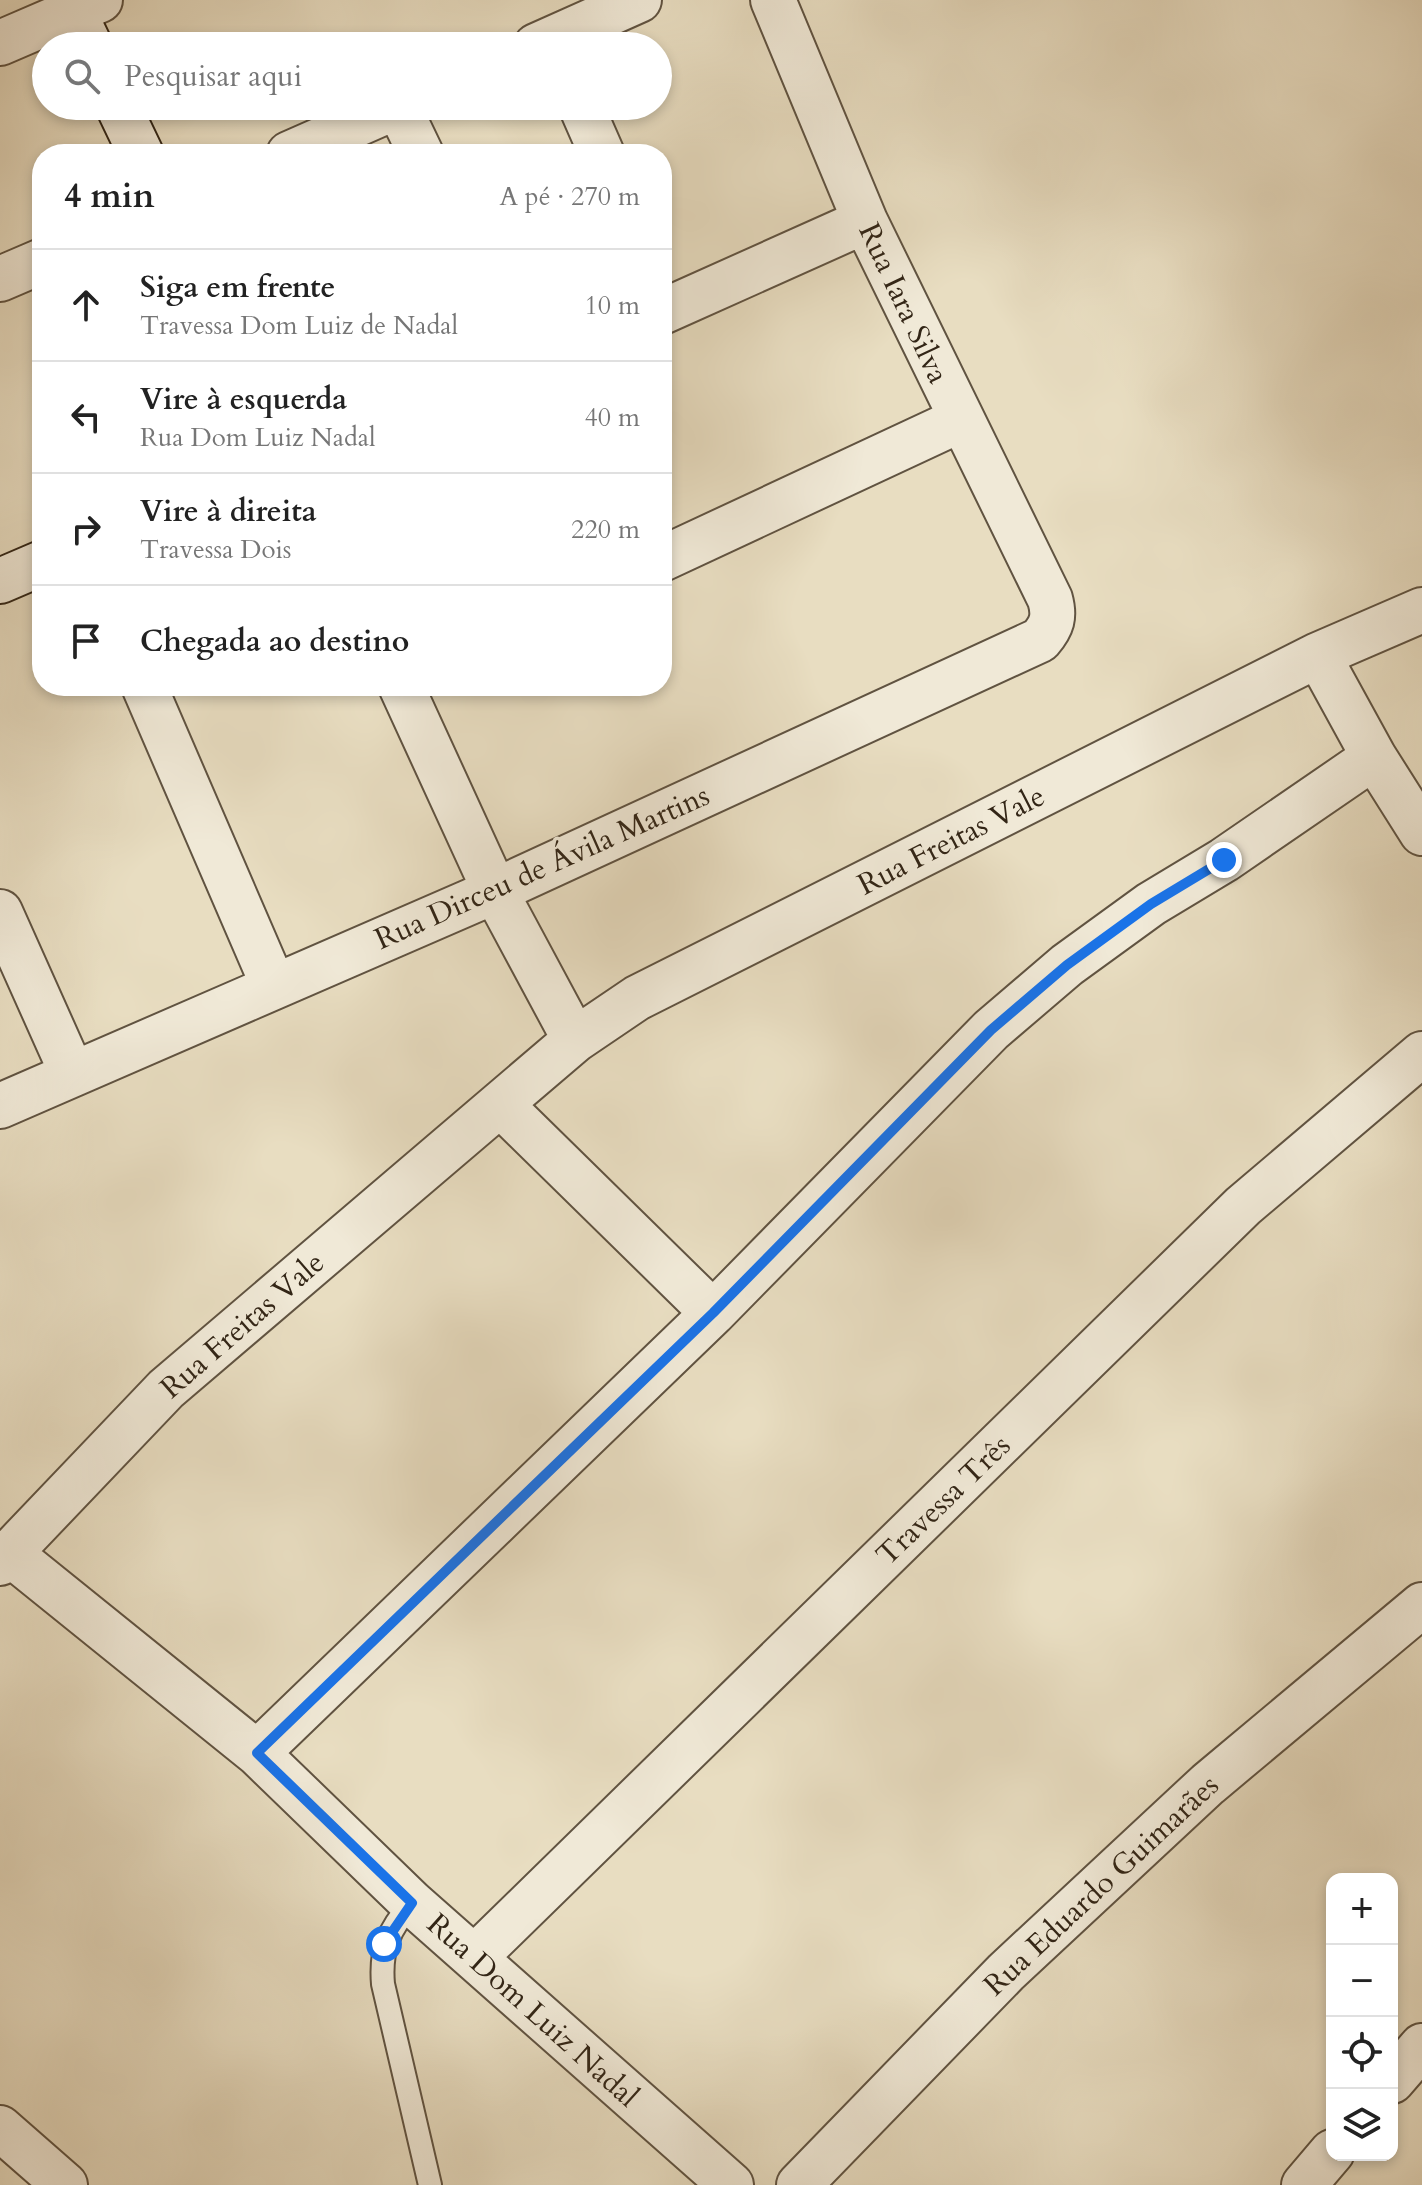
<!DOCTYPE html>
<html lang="pt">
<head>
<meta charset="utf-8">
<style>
	:root { --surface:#fff; --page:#f6f6f6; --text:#222; --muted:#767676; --line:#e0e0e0 }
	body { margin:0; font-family:Cardo,serif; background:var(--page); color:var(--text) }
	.controls { position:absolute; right:24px; bottom:24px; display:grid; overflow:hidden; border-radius:16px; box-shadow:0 4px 12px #0003 }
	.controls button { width:72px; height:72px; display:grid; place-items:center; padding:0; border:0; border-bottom:2px solid var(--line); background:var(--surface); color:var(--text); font:40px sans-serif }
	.stop { position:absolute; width:24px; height:24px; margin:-18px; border:6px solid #1a73e8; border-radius:50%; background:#fff }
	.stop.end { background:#1a73e8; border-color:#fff; box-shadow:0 2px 8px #0008 }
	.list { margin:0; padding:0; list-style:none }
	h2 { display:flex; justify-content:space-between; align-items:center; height:104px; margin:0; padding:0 32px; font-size:34px }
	h2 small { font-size:26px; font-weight:400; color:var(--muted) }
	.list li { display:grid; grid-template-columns:52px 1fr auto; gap:24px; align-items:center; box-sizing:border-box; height:112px; padding:0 32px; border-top:2px solid var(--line) }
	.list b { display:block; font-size:30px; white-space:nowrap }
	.list p { margin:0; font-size:26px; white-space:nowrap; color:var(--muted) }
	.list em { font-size:26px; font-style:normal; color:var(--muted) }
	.icon { flex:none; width:44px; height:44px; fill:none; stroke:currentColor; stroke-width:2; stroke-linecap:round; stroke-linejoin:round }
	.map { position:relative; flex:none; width:1422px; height:2185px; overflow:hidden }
	.search { position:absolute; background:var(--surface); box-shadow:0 4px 12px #0003; left:32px; top:32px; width:640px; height:88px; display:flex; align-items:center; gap:20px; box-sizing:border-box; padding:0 28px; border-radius:44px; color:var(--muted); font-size:30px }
	.panel { position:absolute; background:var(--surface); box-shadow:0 4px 12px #0003; left:32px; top:144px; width:640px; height:552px; border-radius:32px }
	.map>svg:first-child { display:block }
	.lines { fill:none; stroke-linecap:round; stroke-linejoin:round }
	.lane-casing { stroke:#605341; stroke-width:26 }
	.street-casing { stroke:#605341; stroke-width:48 }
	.secondary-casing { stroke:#322516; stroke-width:48 }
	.lane { stroke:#f0e9d7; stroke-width:22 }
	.street { stroke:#f0e9d7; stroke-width:44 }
	.secondary { stroke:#f0e9d7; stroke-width:44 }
	.route { stroke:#1a73e8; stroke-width:10 }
	.labels { text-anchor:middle; stroke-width:7; stroke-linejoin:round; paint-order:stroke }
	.street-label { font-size:30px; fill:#322516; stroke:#f0e9d7 }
</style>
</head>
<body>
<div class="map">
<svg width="1422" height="2185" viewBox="0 0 1422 2185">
	<rect width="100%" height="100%" fill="#e8ddc1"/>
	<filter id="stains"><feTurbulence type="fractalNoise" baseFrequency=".0025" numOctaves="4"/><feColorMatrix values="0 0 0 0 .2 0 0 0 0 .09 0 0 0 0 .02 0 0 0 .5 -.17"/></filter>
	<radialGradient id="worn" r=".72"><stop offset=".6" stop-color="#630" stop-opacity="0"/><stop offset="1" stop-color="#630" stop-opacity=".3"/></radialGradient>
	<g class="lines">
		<defs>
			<path id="lane" d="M412 1903C389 1929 380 1949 383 1984L430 2185"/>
			<path id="street" d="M0 43 100 0
				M536 46 639 0
				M398 106 421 154
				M581 106 602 154
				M289 154 398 106
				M0 279 42 261
				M662 312 865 221
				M662 559 960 420
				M1318 655 1374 757 1422 833
				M144 686 274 987
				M401 686 495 891 575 1040
				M0 912 72 1073
				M501 1105 713 1313
				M0 1106 495 891 1040 640C1052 626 1055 617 1050 599L865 221 773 0
				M9 1553 257 1753 412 1903 731 2185
				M0 1563 166 1389 575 1040 637 998 1318 655 1422 610
				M257 1753 713 1313 991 1030 1067 965 1151 904 1224 860 1374 757
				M475 1957 1243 1206 1422 1054
				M1392 2081 1422 2046
				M0 2128 65 2185
				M799 2185 1006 1972 1208 1784 1422 1605
				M1304 2185 1332 2152"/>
			<path id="secondary" d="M68 0 90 46
				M118 106 141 154
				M0 581 42 563"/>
		</defs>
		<use href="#lane" class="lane-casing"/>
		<use href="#street" class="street-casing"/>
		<use href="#secondary" class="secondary-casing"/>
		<use href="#lane" class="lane"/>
		<use href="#street" class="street"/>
		<use href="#secondary" class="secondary"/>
	</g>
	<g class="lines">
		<path class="route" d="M384 1944 412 1903 257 1753 713 1313 991 1030 1067 965 1151 904 1224 860"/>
	</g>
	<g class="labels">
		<g class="street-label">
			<text transform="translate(904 303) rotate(65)" y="10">Rua Iara Silva</text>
			<text transform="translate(951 840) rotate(-27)" y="10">Rua Freitas Vale</text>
			<text transform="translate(542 867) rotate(-24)" y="10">Rua Dirceu de Ávila Martins</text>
			<text transform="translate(242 1325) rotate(-41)" y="10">Rua Freitas Vale</text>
			<text transform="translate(943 1500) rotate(-44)" y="10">Travessa Três</text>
			<text transform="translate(1101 1885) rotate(-43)" y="10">Rua Eduardo Guimarães</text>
			<text transform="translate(533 2010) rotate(42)" y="10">Rua Dom Luiz Nadal</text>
		</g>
	</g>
	<rect width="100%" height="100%" filter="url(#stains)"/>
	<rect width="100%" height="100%" fill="url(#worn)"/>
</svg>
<div class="controls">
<button>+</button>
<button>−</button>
<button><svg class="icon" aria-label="locate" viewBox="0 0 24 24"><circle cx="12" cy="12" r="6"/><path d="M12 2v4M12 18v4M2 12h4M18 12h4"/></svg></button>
<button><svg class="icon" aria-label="layers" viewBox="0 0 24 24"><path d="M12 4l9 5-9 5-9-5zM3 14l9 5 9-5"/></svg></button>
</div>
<div class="stop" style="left:384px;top:1944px"></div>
<div class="stop end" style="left:1224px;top:860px"></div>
<div class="search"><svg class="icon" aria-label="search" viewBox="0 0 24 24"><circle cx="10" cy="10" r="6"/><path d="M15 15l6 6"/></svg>Pesquisar aqui</div>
<section class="panel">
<h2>4 min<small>A pé · 270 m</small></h2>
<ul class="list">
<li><svg class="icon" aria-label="ahead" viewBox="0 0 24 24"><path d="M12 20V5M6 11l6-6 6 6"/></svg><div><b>Siga em frente</b><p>Travessa Dom Luiz de Nadal</p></div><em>10 m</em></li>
<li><svg class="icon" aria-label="left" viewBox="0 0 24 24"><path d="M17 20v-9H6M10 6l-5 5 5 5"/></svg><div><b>Vire à esquerda</b><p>Rua Dom Luiz Nadal</p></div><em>40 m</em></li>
<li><svg class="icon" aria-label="right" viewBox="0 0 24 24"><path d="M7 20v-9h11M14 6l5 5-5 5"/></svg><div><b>Vire à direita</b><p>Travessa Dois</p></div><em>220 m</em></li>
<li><svg class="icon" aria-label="arrive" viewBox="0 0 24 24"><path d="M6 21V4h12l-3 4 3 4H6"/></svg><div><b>Chegada ao destino</b></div></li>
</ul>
</section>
</div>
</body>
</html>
